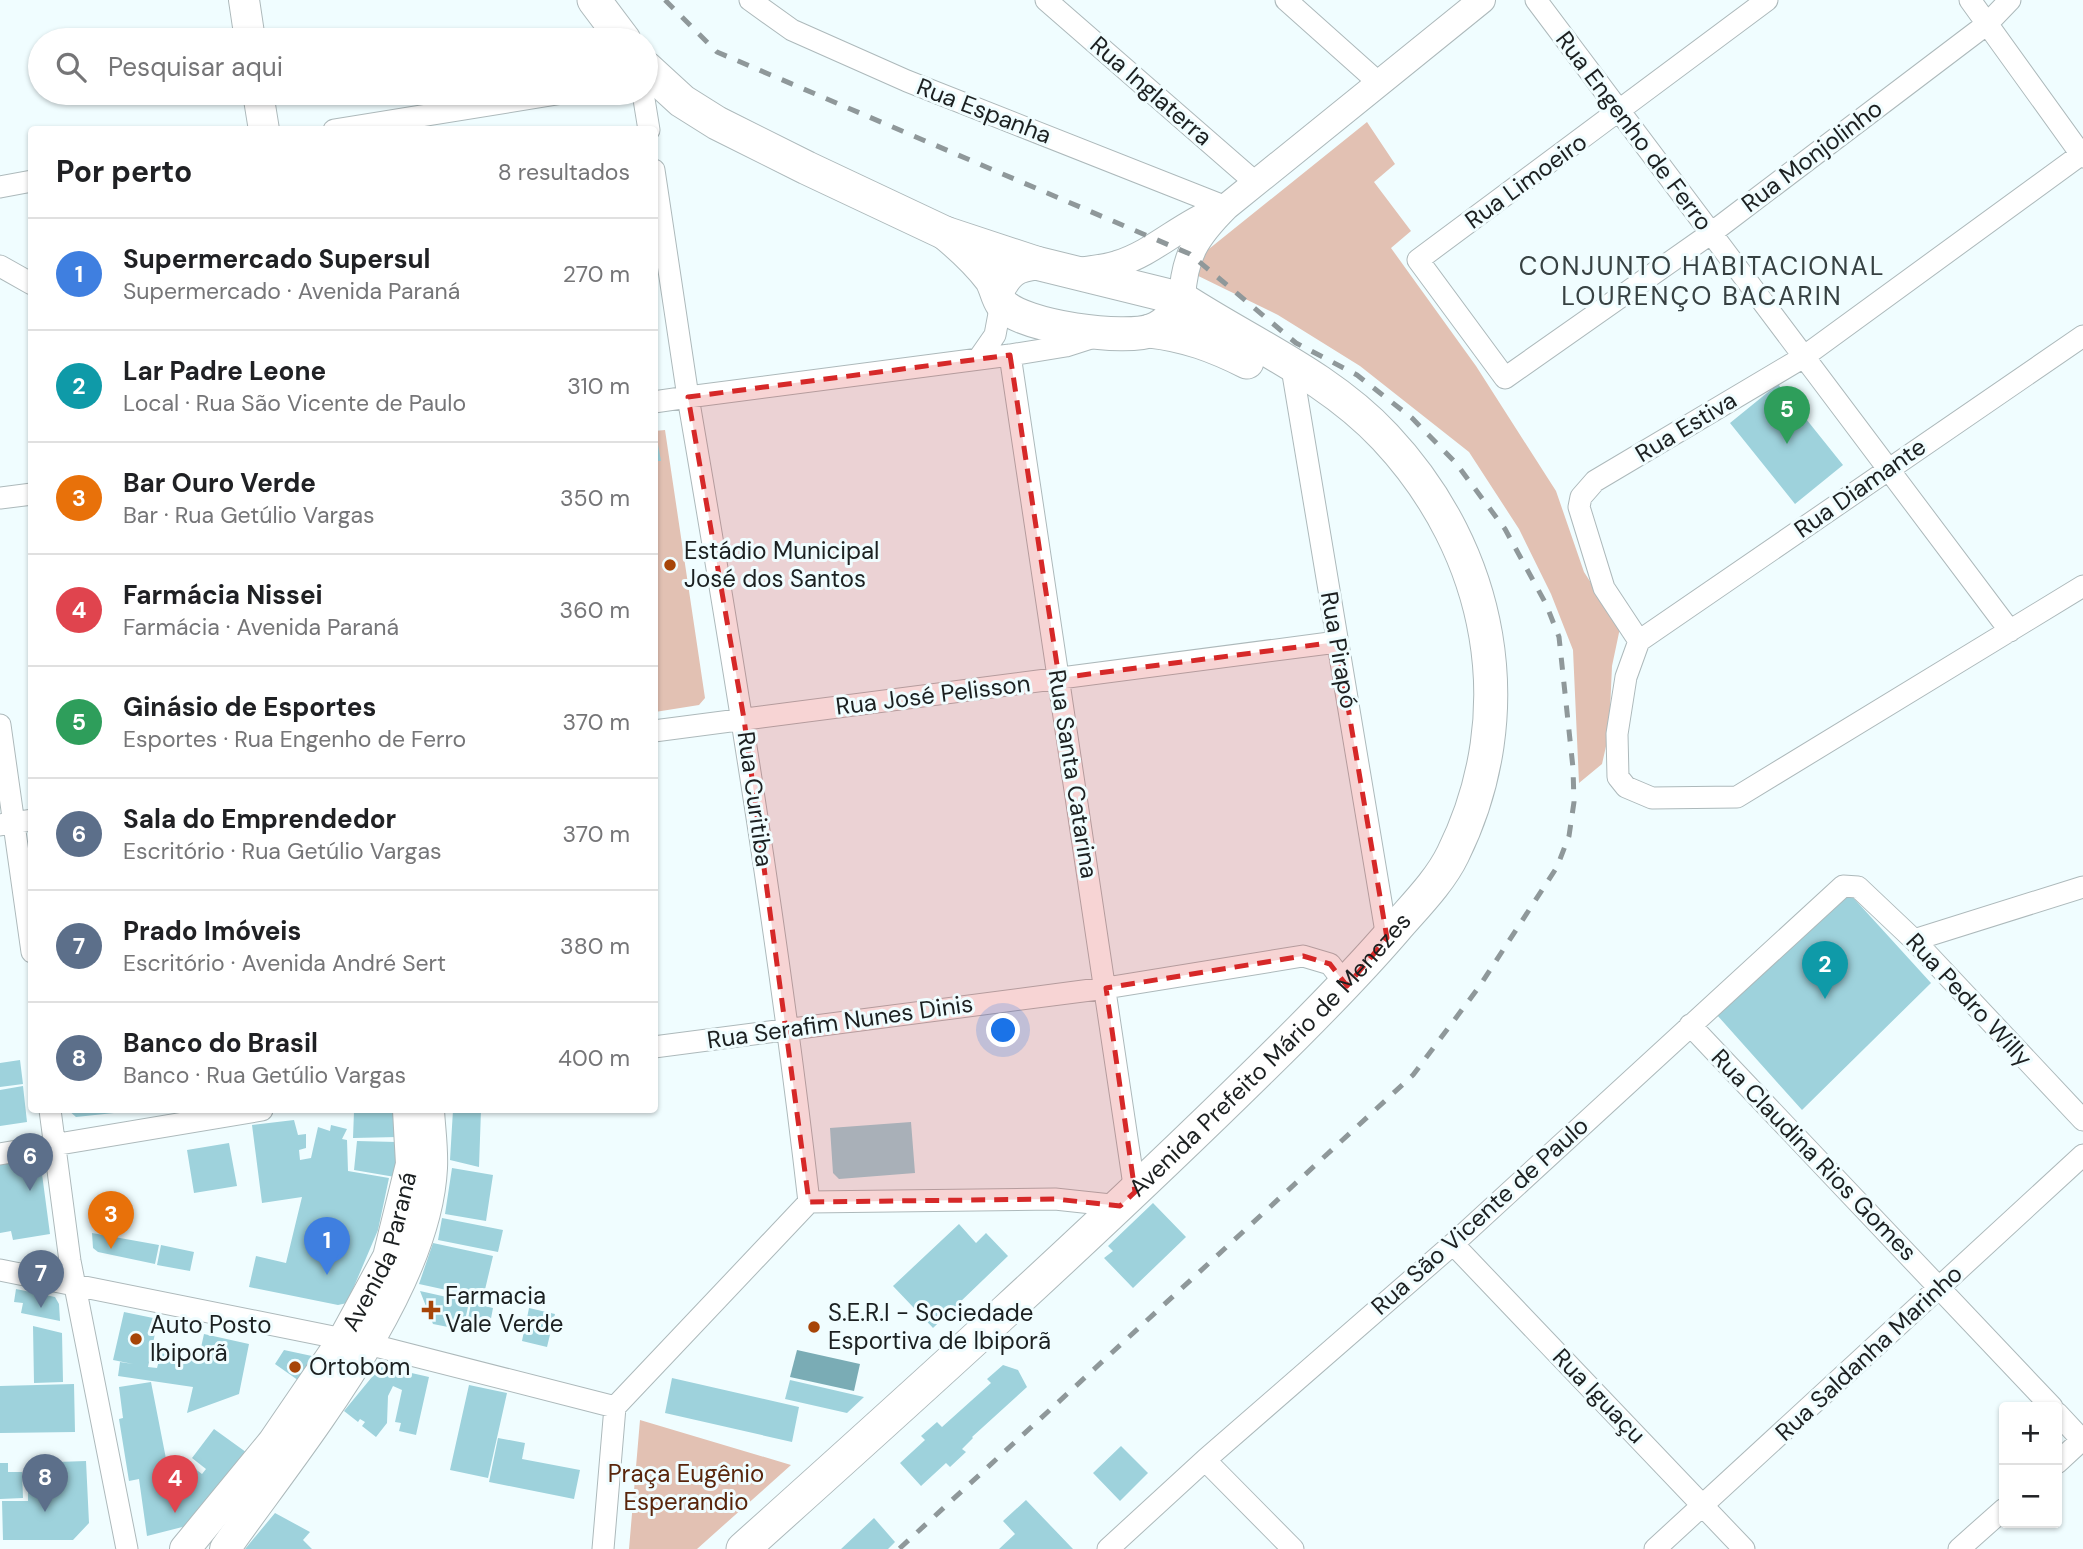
<!DOCTYPE html>
<html lang="pt">
<head>
<meta charset="utf-8">
<style>
	:root { --surface:#fff; --page:#f6f6f6; --text:#202124; --muted:#757577; --line:#e0e0e0; --accent:#ea580c }
	body { margin:0; font-family:"DM Sans",sans-serif; background:var(--page); color:var(--text) }
	.controls { position:absolute; right:21px; bottom:21px; display:grid; overflow:hidden; border-radius:7px; box-shadow:0 2px 5px #0004 }
	.controls button { width:63px; height:63px; display:grid; place-items:center; padding:0; border:0; border-bottom:2px solid var(--line); background:var(--surface); color:var(--text); font:35px sans-serif }
	.you { position:absolute; left:1004px; top:1031px; width:24px; height:24px; margin:-18px; border:5px solid #fff; border-radius:50%; background:#1a73e8; box-shadow:0 0 0 10px #1a73e833 }
	.badge { display:grid; place-items:center; width:46px; height:46px; border-radius:50%; background:var(--accent); color:#fff; font-size:23px; font-weight:700 }
	.pin { position:absolute; translate:-50% -58px; filter:drop-shadow(0 2px 4px #0008) }
	.pin::after { content:''; position:absolute; top:37px; width:24px; height:21px; background:inherit; clip-path:polygon(0 0,100% 0,50% 100%) }
	.list { margin:0; padding:0; list-style:none }
	h2 { display:flex; justify-content:space-between; align-items:center; height:91px; margin:0; padding:0 28px; font-size:30px }
	h2 small { font-size:23px; font-weight:400; color:var(--muted) }
	.list li { display:grid; grid-template-columns:46px 1fr auto; gap:21px; align-items:center; box-sizing:border-box; height:112px; padding:0 28px; border-top:2px solid var(--line) }
	.list b { display:block; font-size:26px; white-space:nowrap }
	.list p { margin:0; font-size:23px; white-space:nowrap; color:var(--muted) }
	.list em { font-size:23px; font-style:normal; color:var(--muted) }
	.icon { flex:none; width:38px; height:38px; fill:none; stroke:currentColor; stroke-width:2; stroke-linecap:round; stroke-linejoin:round }
	.map { position:relative; flex:none; width:2083px; height:1549px; overflow:hidden }
	.search { position:absolute; background:var(--surface); box-shadow:0 2px 5px #0004; left:28px; top:28px; width:630px; height:77px; display:flex; align-items:center; gap:18px; box-sizing:border-box; padding:0 24px; border-radius:38px; color:var(--muted); font-size:26px }
	.panel { position:absolute; background:var(--surface); box-shadow:0 2px 5px #0004; left:28px; top:126px; width:630px; height:987px; border-radius:7px }
	.map>svg:first-child { display:block }
	.green { fill:#e2c1b3 }
	.water { fill:#7aacb5 }
	.building { fill:#9ed2dc }
	.lines { fill:none; stroke-linecap:round; stroke-linejoin:round }
	.minor-casing { stroke:#adb9bb; stroke-width:23 }
	.tertiary-casing { stroke:#adb9bb; stroke-width:28 }
	.secondary-casing { stroke:#adb9bb; stroke-width:32 }
	.primary-casing { stroke:#adb9bb; stroke-width:35 }
	.minor { stroke:#fff; stroke-width:21 }
	.tertiary { stroke:#fff; stroke-width:26 }
	.secondary { stroke:#fff; stroke-width:30 }
	.primary { stroke:#fff; stroke-width:33 }
	.rail { stroke:#8f989a; stroke-width:5; stroke-dasharray:12 12; stroke-linecap:butt }
	.marked { fill:#d62828; fill-opacity:0.2; stroke:#d62828; stroke-width:5; stroke-dasharray:14 9; stroke-linejoin:round }
	.poi-dot { fill:#a74508; stroke:#f0fdff; stroke-width:2.5 }
	.labels { text-anchor:middle; stroke-width:6; stroke-linejoin:round; paint-order:stroke }
	.street-label { font-size:24px; fill:#1c2021; stroke:#f0fdff }
	.poi-label { font-size:24px; fill:#1c2021; stroke:#f0fdff; text-anchor:start }
	.park-label { font-size:24px; fill:#59250b; stroke:#f0fdff }
	.neighbourhood-label { font-size:26px; letter-spacing:2px; fill:#374142; stroke:#f0fdff }
</style>
</head>
<body>
<div class="map">
<svg width="2083" height="1549" viewBox="0 0 2083 1549">
	<rect width="100%" height="100%" fill="#f0fdff"/>
	<path class="green" d="M1367 122 1395 164 1374 182 1411 231 1391 248 1476 366 1556 491 1584 572 1620 628 1612 666 1609 733 1602 764 1579 783 1573 650 1551 594 1519 529 1469 452 1360 366 1278 315 1184 269Z
		M665 430 705 698 699 705 655 712 654 431Z
		M640 1420 791 1465 697 1549H629Z"/>
	<path class="water" d="M797 1350 860 1364 854 1391 790 1377Z"/>
	<path class="building" d="M1778 384 1843 465 1795 504 1730 423Z
		M654 439H657L661 461H654Z
		M1849 893 1931 983 1802 1110 1717 1015Z
		M20 1060 23 1084 0 1087V1063Z
		M23 1086 27 1122 0 1126V1090Z
		M68 1110H113L114 1113 76 1117Z
		M398 1110 397 1137 353 1138 354 1111Z
		M453 1110H481L479 1167 450 1160Z
		M294 1120 298 1135 306 1134V1148L299 1150 300 1160 311 1158 318 1127 330 1131 331 1125 347 1129 342 1139 347 1140 348 1171 389 1178 378 1230 347 1303 338 1305 249 1287 256 1256 286 1263 302 1197 262 1203 252 1125Z
		M911 1122 915 1173 839 1179 833 1173 830 1128Z
		M357 1141 396 1142 395 1177 354 1170Z
		M229 1143 237 1186 194 1193 187 1150Z
		M40 1159 50 1234 13 1240 11 1231 0 1233V1165Z
		M452 1168 493 1175 486 1221 445 1214Z
		M1153 1203 1186 1237 1133 1288 1104 1258 1113 1251 1108 1246Z
		M442 1218 503 1230 498 1252 438 1240Z
		M959 1224 976 1243 986 1233 1008 1256 933 1328 893 1286Z
		M92 1233 159 1245 155 1264 98 1252 93 1248Z
		M433 1243 493 1256 483 1298 419 1284Z
		M161 1245 194 1252 190 1271 157 1265Z
		M16 1289 55 1297 59 1304 60 1321 21 1313 23 1303 14 1302Z
		M420 1291 469 1302 463 1330 433 1324Z
		M471 1303 493 1308 488 1334 466 1330Z
		M529 1308 555 1314 547 1347 522 1341 525 1326 534 1328 535 1320 527 1318Z
		M124 1312 158 1319 148 1367 157 1368 161 1353 198 1361 204 1334 249 1344 239 1394 187 1413 193 1387 118 1376 120 1362 133 1364 113 1360Z
		M33 1326 62 1333 63 1382 34 1383Z
		M284 1350 312 1356 315 1365 302 1383 275 1364Z
		M1003 1365 1018 1370 1027 1387 972 1437 973 1438 962 1449 966 1452 950 1467 946 1463 921 1486 900 1463 925 1440 921 1436 937 1422 942 1427 991 1383 987 1379Z
		M381 1366 429 1377 416 1435 399 1431 401 1423 395 1422 402 1390 393 1386 388 1396 387 1423 376 1437 362 1426 365 1422 360 1419 358 1422 344 1411Z
		M672 1378 799 1407 792 1442 665 1413Z
		M790 1380 864 1397 847 1413 785 1399Z
		M151 1382 169 1474 179 1479 190 1465 202 1474 206 1469 192 1458 214 1429 250 1455 202 1522 147 1536 139 1479 129 1481 119 1419 123 1418 119 1387Z
		M74 1384 75 1432 0 1433V1386Z
		M469 1385 507 1393 488 1478 450 1470Z
		M498 1438 525 1443 522 1459 580 1470 574 1499 489 1482Z
		M1121 1446 1148 1473 1120 1501 1093 1473Z
		M86 1461 89 1523 73 1540H3L2 1501H28V1463Z
		M0 1463H8V1472H22L23 1498 0 1499Z
		M1026 1500 1073 1549H999L1015 1534 1003 1521Z
		M275 1513 310 1532 303 1540 312 1549H245Z
		M874 1518 895 1542 888 1549H841Z"/>
	<g class="lines">
		<defs>
			<path id="minor" d="M750 0 792 30 907 81 1226 207
				M1046 0 1256 183
				M1286 0 1379 83
				M1536 0 2010 631
				M1767 0 1418 260 1505 378 1710 234 1987 24 2010 0
				M1970 0 2083 157
				M643 93 649 130
				M334 130 563 93
				M2083 153 1802 358 1595 481 1581 497 1579 507 1604 588 1639 641 1626 677 1617 734 1618 777 1626 787 1652 798 1737 797 2083 586
				M654 170 688 397 1010 355 1066 346 1094 337
				M0 187 32 181
				M0 266 32 284
				M1010 355 1135 1192
				M979 358 995 335 1001 303
				M1291 362 1387 938
				M654 402 688 397C734 665 778 932 809 1202
				M0 498 32 494
				M1639 641 2083 336
				M0 725 32 952
				M654 731 1337 642
				M0 825 32 820
				M1914 940 2083 887
				M1690 1025 2052 1407
				M654 1047 1106 988 1303 956 1330 964 1347 986
				M50 1110 70 1261 127 1549
				M0 1154 262 1110
				M1453 1244 1744 1549
				M0 1270 368 1344 615 1407
				M2057 1413 2083 1441
				M1205 1460 1293 1549
				M2057 1463 2083 1439
				M603 1549 615 1407 809 1202 1055 1199 1120 1206
				M1108 1549 1205 1460 1453 1244 1843 886 1858 887 1914 940 2083 1120
				M1655 1549 2083 1155
				M1959 1549 2004 1509"/>
			<path id="tertiary" d="M1078 271C1091 269 1105 268 1117 264 1153 253 1180 225 1215 211
				M1182 299C1184 256 1196 237 1226 207L1482 0"/>
			<g id="secondary">
				<path d="M244 0 250 40"/>
				<path d="M258 93 264 130"/>
				<path id="s1" d="M185 1549 273 1442 344 1338 388 1257 411 1164 408 1110"/>
				<path d="M225 1549C296 1448 426 1293 432 1168 433 1149 430 1129 429 1110"/>
			</g>
			<g id="primary">
				<path d="M594 0 624 40"/>
				<path d="M646 68 682 101 717 123 807 168 945 233 1036 263"/>
				<path d="M945 233C962 247 978 262 991 279 996 287 997 297 1002 304 1022 327 1126 341 1153 330 1169 323 1175 314 1182 299L1036 263C1014 266 1008 271 997 291"/>
				<path d="M1150 331C1186 335 1215 346 1247 362"/>
				<path id="s2" d="M743 1549C918 1392 1093 1234 1261 1069 1308 1023 1353 978 1396 928 1416 905 1440 881 1453 854 1523 712 1493 552 1385 437 1328 376 1251 344 1182 299"/>
			</g>
		</defs>
		<use href="#minor" class="minor-casing"/>
		<use href="#tertiary" class="tertiary-casing"/>
		<use href="#secondary" class="secondary-casing"/>
		<use href="#primary" class="primary-casing"/>
		<use href="#minor" class="minor"/>
		<use href="#tertiary" class="tertiary"/>
		<use href="#secondary" class="secondary"/>
		<use href="#primary" class="primary"/>
		<path class="rail" d="M665 0 717 52 1190 254 1296 343 1357 375 1412 418 1455 462 1505 529 1546 604 1559 637 1573 768 1574 802 1569 836 1557 867 1479 987 1413 1075 899 1549"/>
	</g>
	<path class="marked" d="M1010 355 1059 678 1337 642 1387 938 1347 986 1330 964 1303 956 1106 988 1135 1192 1120 1206 1055 1199 809 1202 744 719 688 397Z"/>
	<g class="poi-dot">
		<circle cx="670" cy="565" r="7"/>
		<path d="M427.5 1299.5h7v7h7v7h-7v7h-7v-7h-7v-7h7z"/>
		<circle cx="814" cy="1327" r="7"/>
		<circle cx="136" cy="1339" r="7"/>
		<circle cx="295" cy="1367" r="7"/>
	</g>
	<g class="labels">
		<g class="street-label">
			<text transform="translate(1151 91) rotate(41)" y="8">Rua Inglaterra</text>
			<text transform="translate(984 111) rotate(21)" y="8">Rua Espanha</text>
			<text transform="translate(1634 131) rotate(53)" y="8">Rua Engenho de Ferro</text>
			<text transform="translate(1812 156) rotate(-37)" y="8">Rua Monjolinho</text>
			<text transform="translate(1526 181) rotate(-36)" y="8">Rua Limoeiro</text>
			<text transform="translate(1686 427) rotate(-31)" y="8">Rua Estiva</text>
			<text transform="translate(1860 488) rotate(-35)" y="8">Rua Diamante</text>
			<text transform="translate(1339 650) rotate(80)" y="8">Rua Pirapó</text>
			<text transform="translate(933 695) rotate(-7)" y="8">Rua José Pelisson</text>
			<text transform="translate(1073 774) rotate(81)" y="8">Rua Santa Catarina</text>
			<text transform="translate(755 799) rotate(82)" y="8">Rua Curitiba</text>
			<text transform="translate(1969 1000) rotate(47)" y="8">Rua Pedro Willy</text>
			<text transform="translate(840 1022) rotate(-8)" y="8">Rua Serafim Nunes Dinis</text>
			<text dy="8" stroke="none"><textPath href="#s2" startOffset="723">Avenida Prefeito Mário de Menezes</textPath></text>
			<text transform="translate(1814 1155) rotate(46)" y="8">Rua Claudina Rios Gomes</text>
			<text transform="translate(1480 1216) rotate(-42)" y="8">Rua São Vicente de Paulo</text>
			<text dy="8" stroke="none"><textPath href="#s1" startOffset="359">Avenida Paraná</textPath></text>
			<text transform="translate(1869 1353) rotate(-43)" y="8">Rua Saldanha Marinho</text>
			<text transform="translate(1599 1396) rotate(46)" y="8">Rua Iguaçu</text>
		</g>
		<g class="poi-label">
			<text x="684" y="559">Estádio Municipal<tspan x="684" dy="28">José dos Santos</tspan></text>
			<text x="445" y="1304">Farmacia<tspan x="445" dy="28">Vale Verde</tspan></text>
			<text x="828" y="1321">S.E.R.I - Sociedade<tspan x="828" dy="28">Esportiva de Ibiporã</tspan></text>
			<text x="150" y="1333">Auto Posto<tspan x="150" dy="28">Ibiporã</tspan></text>
			<text x="309" y="1375">Ortobom</text>
		</g>
		<g class="park-label">
			<text x="686" y="1482">Praça Eugênio<tspan x="686" dy="28">Esperandio</tspan></text>
		</g>
		<g class="neighbourhood-label">
			<text x="1702" y="275">CONJUNTO HABITACIONAL<tspan x="1702" dy="30">LOURENÇO BACARIN</tspan></text>
		</g>
	</g>
</svg>
<div class="controls">
<button>+</button>
<button>−</button>
</div>
<div class="you"></div>
<div class="pin badge" style="left:327px;top:1275px;background:#3f7fe0">1</div>
<div class="pin badge" style="left:1825px;top:999px;background:#0f9aa8">2</div>
<div class="pin badge" style="left:111px;top:1249px;background:#e8710a">3</div>
<div class="pin badge" style="left:175px;top:1513px;background:#e0444e">4</div>
<div class="pin badge" style="left:1787px;top:444px;background:#2e9e5b">5</div>
<div class="pin badge" style="left:30px;top:1191px;background:#5c6f8a">6</div>
<div class="pin badge" style="left:41px;top:1308px;background:#5c6f8a">7</div>
<div class="pin badge" style="left:45px;top:1512px;background:#5c6f8a">8</div>
<div class="search"><svg class="icon" aria-label="search" viewBox="0 0 24 24"><circle cx="10" cy="10" r="6"/><path d="M15 15l6 6"/></svg>Pesquisar aqui</div>
<section class="panel">
<h2>Por perto<small>8 resultados</small></h2>
<ul class="list">
<li><span class="badge" style="background:#3f7fe0">1</span><div><b>Supermercado Supersul</b><p>Supermercado · Avenida Paraná</p></div><em>270 m</em></li>
<li><span class="badge" style="background:#0f9aa8">2</span><div><b>Lar Padre Leone</b><p>Local · Rua São Vicente de Paulo</p></div><em>310 m</em></li>
<li><span class="badge" style="background:#e8710a">3</span><div><b>Bar Ouro Verde</b><p>Bar · Rua Getúlio Vargas</p></div><em>350 m</em></li>
<li><span class="badge" style="background:#e0444e">4</span><div><b>Farmácia Nissei</b><p>Farmácia · Avenida Paraná</p></div><em>360 m</em></li>
<li><span class="badge" style="background:#2e9e5b">5</span><div><b>Ginásio de Esportes</b><p>Esportes · Rua Engenho de Ferro</p></div><em>370 m</em></li>
<li><span class="badge" style="background:#5c6f8a">6</span><div><b>Sala do Emprendedor</b><p>Escritório · Rua Getúlio Vargas</p></div><em>370 m</em></li>
<li><span class="badge" style="background:#5c6f8a">7</span><div><b>Prado Imóveis</b><p>Escritório · Avenida André Sert</p></div><em>380 m</em></li>
<li><span class="badge" style="background:#5c6f8a">8</span><div><b>Banco do Brasil</b><p>Banco · Rua Getúlio Vargas</p></div><em>400 m</em></li>
</ul>
</section>
</div>
</body>
</html>
